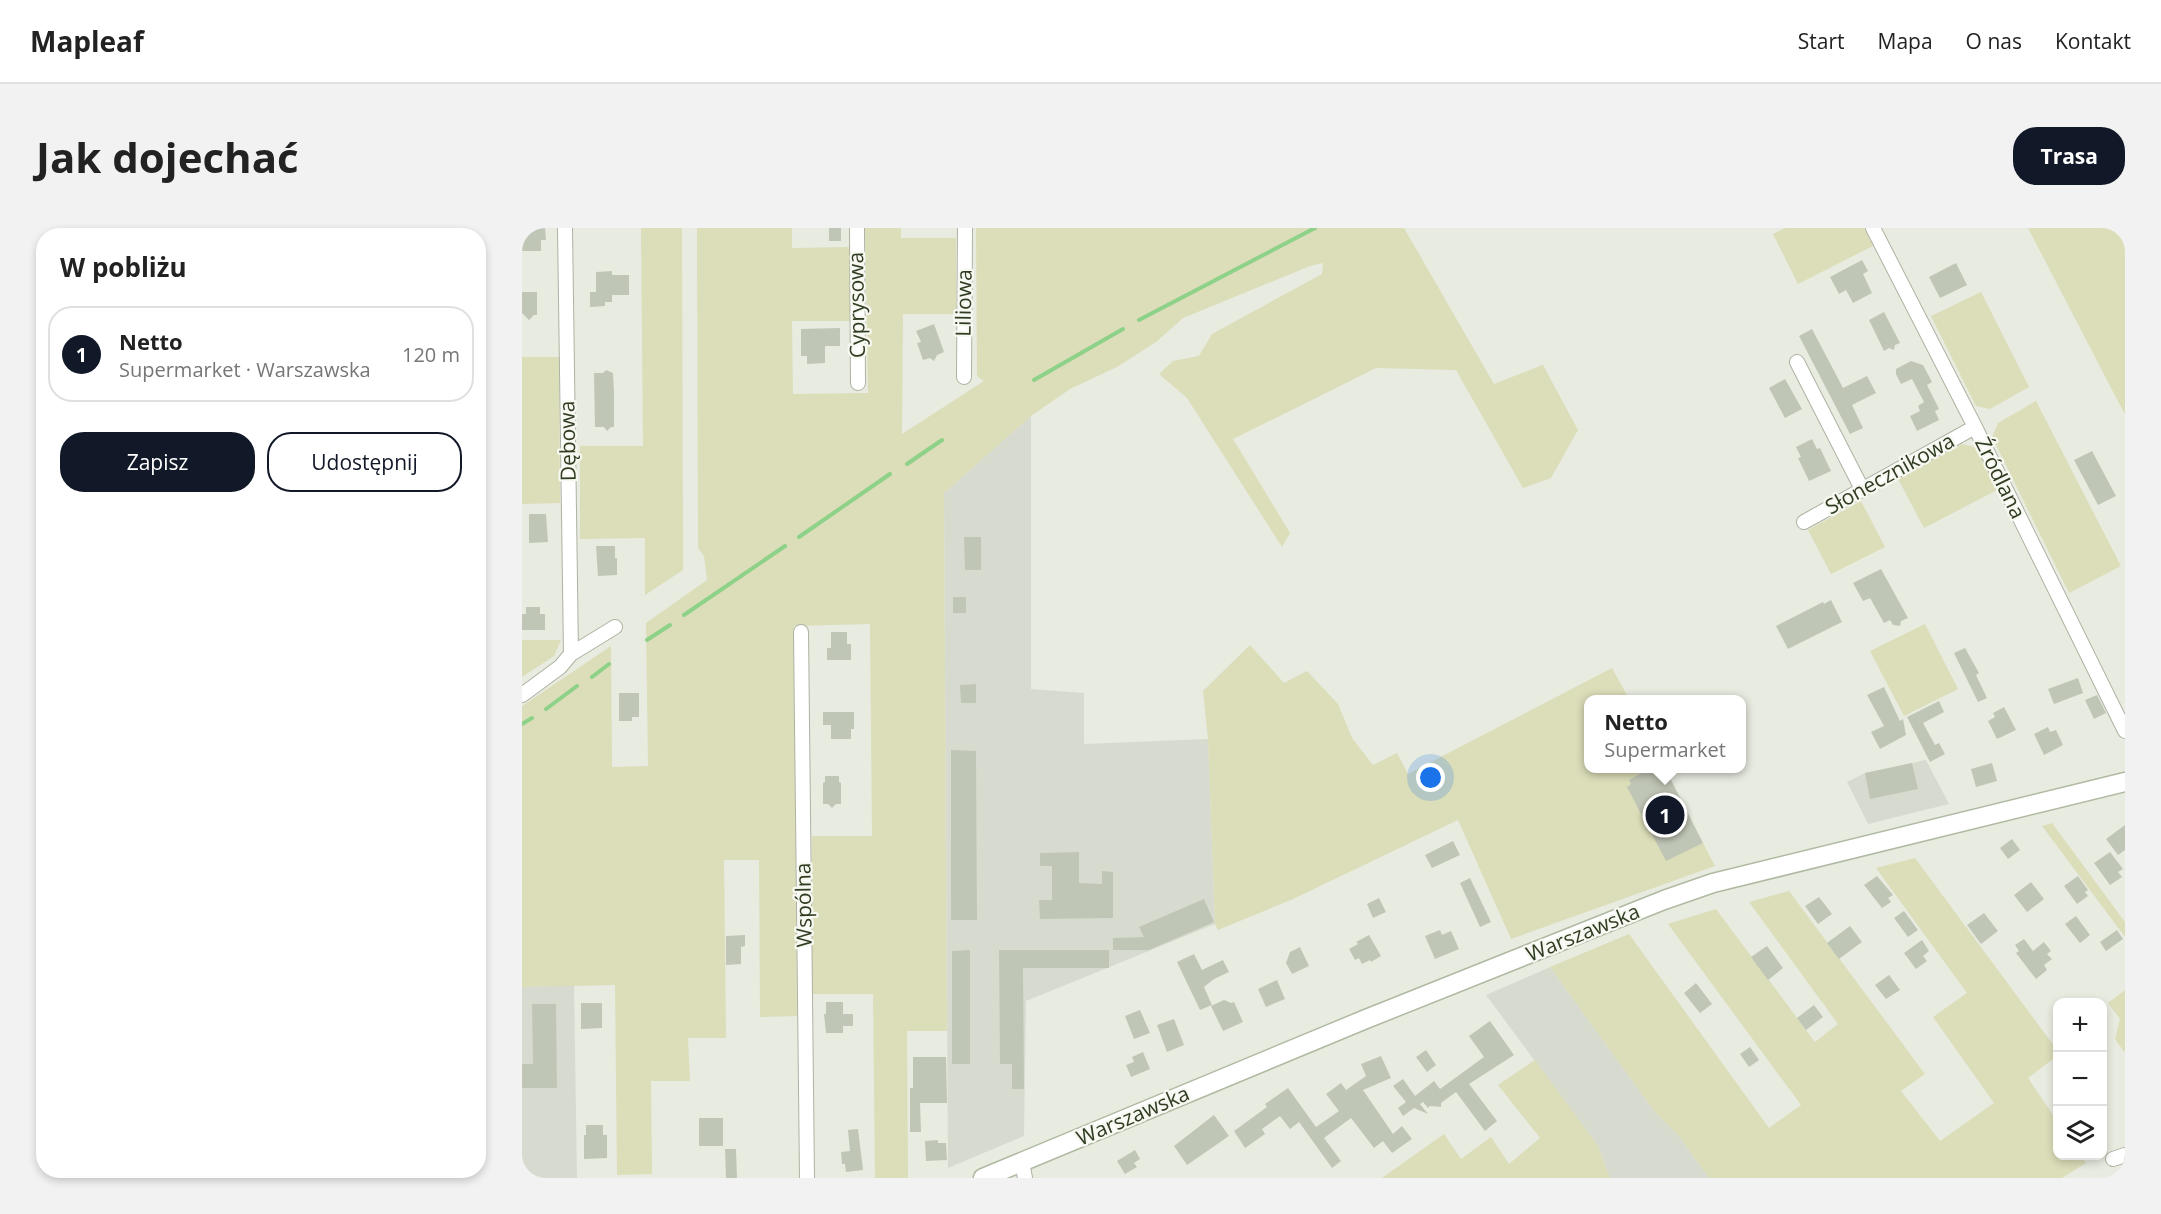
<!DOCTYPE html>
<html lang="pl">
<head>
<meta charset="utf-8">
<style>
	:root { --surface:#fff; --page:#f2f2f2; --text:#222; --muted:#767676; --line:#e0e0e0; --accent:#111827 }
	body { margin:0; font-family:"Open Sans",sans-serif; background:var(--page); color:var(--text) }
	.controls { position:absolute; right:18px; bottom:18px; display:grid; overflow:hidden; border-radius:12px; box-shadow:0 3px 9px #0003 }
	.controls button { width:54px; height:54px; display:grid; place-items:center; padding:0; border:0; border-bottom:2px solid var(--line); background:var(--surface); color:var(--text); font:30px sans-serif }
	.you { position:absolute; left:909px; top:550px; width:21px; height:21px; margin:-15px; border:4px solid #fff; border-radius:50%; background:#1a73e8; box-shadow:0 0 0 9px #1a73e833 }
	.badge { display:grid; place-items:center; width:39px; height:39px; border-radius:50%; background:var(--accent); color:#fff; font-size:20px; font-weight:700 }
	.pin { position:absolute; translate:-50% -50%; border:3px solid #fff; box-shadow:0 2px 6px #0006 }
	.popup { position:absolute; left:1062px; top:467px; width:162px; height:78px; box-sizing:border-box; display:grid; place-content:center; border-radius:12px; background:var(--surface); filter:drop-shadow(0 2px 4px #0005); font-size:20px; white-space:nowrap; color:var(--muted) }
	.popup b { font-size:22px; color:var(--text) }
	.popup::after { content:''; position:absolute; left:50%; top:100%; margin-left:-12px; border:12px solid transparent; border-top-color:var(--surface) }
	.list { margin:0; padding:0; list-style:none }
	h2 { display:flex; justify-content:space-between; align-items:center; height:78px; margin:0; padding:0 24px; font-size:26px }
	h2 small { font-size:20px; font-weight:400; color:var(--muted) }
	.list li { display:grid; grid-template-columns:39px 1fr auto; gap:18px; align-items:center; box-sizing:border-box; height:96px; margin:0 12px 12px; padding:0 12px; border:2px solid var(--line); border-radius:24px }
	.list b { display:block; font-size:22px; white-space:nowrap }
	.list p { margin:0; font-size:20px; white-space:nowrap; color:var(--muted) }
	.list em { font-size:20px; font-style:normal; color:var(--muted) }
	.actions { display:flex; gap:12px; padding:18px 24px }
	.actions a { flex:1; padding:14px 0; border:2px solid var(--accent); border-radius:24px; text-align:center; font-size:21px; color:var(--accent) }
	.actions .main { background:var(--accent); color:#fff }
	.icon { flex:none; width:33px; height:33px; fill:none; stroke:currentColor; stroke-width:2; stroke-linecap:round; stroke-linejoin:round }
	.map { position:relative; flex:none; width:1603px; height:950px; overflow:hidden; border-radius:24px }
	header { display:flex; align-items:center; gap:36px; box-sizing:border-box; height:84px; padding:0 30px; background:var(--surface); border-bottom:2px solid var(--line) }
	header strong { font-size:28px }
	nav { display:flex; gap:33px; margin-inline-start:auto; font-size:21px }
	.intro { display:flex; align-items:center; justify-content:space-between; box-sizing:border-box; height:144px; padding:0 36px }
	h1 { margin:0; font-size:42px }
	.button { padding:15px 27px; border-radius:24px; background:var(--accent); color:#fff; font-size:21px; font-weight:700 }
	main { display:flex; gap:36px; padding:0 36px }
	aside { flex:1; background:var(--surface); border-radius:24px; box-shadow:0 3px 9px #0003 }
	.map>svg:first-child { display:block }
	.built { fill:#d7dbcf }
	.green { fill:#dcddb9 }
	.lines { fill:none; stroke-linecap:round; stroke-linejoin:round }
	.stream { stroke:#8ed188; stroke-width:4 }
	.building { fill:#c0c6b6 }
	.minor-casing { stroke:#adb3a3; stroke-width:16 }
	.secondary-casing { stroke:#b0baa2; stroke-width:21 }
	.minor { stroke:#fff; stroke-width:14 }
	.secondary { stroke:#fff; stroke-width:18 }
	.labels { text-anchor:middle; stroke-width:4.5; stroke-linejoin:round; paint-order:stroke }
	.street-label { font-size:21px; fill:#2f3c21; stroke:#f6f8f1 }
</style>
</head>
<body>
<header>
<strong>Mapleaf</strong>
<nav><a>Start</a><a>Mapa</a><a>O nas</a><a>Kontakt</a></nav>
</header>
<div class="intro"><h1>Jak dojechać</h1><a class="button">Trasa</a></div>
<main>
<aside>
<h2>W pobliżu<small></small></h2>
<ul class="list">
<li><span class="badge">1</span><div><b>Netto</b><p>Supermarket · Warszawska</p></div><em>120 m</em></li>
</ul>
<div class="actions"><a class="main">Zapisz</a><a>Udostępnij</a></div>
</aside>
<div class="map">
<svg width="1603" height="950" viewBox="0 0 1603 950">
	<rect width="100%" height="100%" fill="#e8ebe0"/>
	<path class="built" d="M509 188V461L562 465V516L686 511 693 696 504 773 502 908 426 940 422 265Z
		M1404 532 1427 576 1346 596 1325 554 1343 545Z
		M1028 739 1132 883 1159 911 1187 950H1088L1076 918 964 767Z
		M52 757 55 950H0V759Z"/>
	<path class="green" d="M119 0H160L161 342 123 367V310L58 311V218H121Z
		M175 0H270V20L328 19 329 93H270L271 166 346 165 343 0H379V10H434V86H381L380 206 462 153 455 148 454 0H882L972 156 1021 137 1056 202 1029 250 1001 260 934 142 854 140 711 211 768 305 760 319 665 170 637 146 651 133 677 128 690 106 800 46 801 35 788 38 661 90 634 114 595 139 548 161 509 188 422 265 425 803H385L386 950H353L351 766H290V608H350L348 396 272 398 275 788 238 789 237 632H202L204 810H166L168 853H129L130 946 95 947 93 757 0 759V478L89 418 90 539 126 538 124 395 185 352 182 328 176 320Z
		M1263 0H1342L1351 18 1276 56 1251 6Z
		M1506 0H1603V186L1599 179Z
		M1459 64 1507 159 1468 181 1454 178 1409 88Z
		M0 129H37L38 275 0 276Z
		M1514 173 1599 338 1547 365 1470 209 1476 195Z
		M1440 216 1457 220 1477 261 1402 300 1376 251Z
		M1339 273 1363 319 1309 346 1286 302Z
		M1403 396 1436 461 1382 488 1348 423Z
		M0 412H39L32 428 0 449Z
		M728 417 762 455 785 443 816 476 830 510 851 537 875 525 886 546 1090 440 1107 471 1066 472V540L1142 541 1193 638 989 711 936 592 771 671 696 702 693 696 686 511 681 463Z
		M1530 595 1603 694V709L1520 598Z
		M1393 630 1535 822V828L1506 850 1535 893 1536 928H1559L1564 935 1540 950H1187L1159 911 1132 883 1028 739 1107 706 1247 900 1279 877 1146 696 1194 681 1293 814 1316 796 1227 674 1267 663 1403 846 1379 863 1418 913 1472 875 1411 789 1445 765 1354 640Z
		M1603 762V823L1602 824 1593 811 1598 791 1586 775Z
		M1013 832 1076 918 1088 950H860L922 906 939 931 969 909 987 936 1018 910 976 857Z"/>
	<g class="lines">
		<path class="stream" d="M617 92 793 0
			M512 152 601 101
			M385 236 420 212
			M277 309 368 246
			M162 387 263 318
			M125 412 148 397
			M70 449 87 436
			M24 481 55 458
			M0 496 10 490"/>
	</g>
	<path class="building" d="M1 0H23L24 12H19V23H0Z
		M307 0H319V13H307Z
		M1340 32 1346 43 1341 46 1350 65 1331 75 1324 62 1317 66 1308 49Z
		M1434 35 1445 57 1418 70 1407 49Z
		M90 43V47H107V67H90V74H83V78L68 79V64H74V44Z
		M0 64H15V87H12L7 92 0 85Z
		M1362 84 1378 115 1373 117 1372 122 1367 120 1362 123 1347 92Z
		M412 96 422 124 415 127 412 133 408 130 401 132 395 115 399 114 394 103Z
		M318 100V118H303V135L285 136V128H279V101Z
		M1290 101 1321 160 1345 148 1354 165 1330 177 1341 200 1328 206 1277 108Z
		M1389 133 1401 137 1410 154 1405 157 1417 181 1413 183 1417 192 1395 203 1388 188 1398 183 1396 178 1402 174 1390 151 1379 156 1374 146V141Z
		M84 142 91 145 92 164V199H89L85 203 82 199H73L72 145H81Z
		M1263 151 1280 181 1263 190 1247 160Z
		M1290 211 1295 221 1298 220 1309 243 1287 253 1276 230 1279 229 1274 219Z
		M1570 223 1594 268 1576 277 1552 232Z
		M7 286H24L26 314 7 315Z
		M442 309H459V342H443Z
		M74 318H93V330H95V347L76 348Z
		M1359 341 1386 390 1379 393 1378 398 1371 397 1368 392 1362 395 1348 370 1341 373 1331 355Z
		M431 369H444V385H431Z
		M1309 372 1320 394 1266 421 1254 398 1301 374 1302 376Z
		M4 379H18V386H23V402H0V386H4Z
		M309 404H325V416H329V432H305V420H309Z
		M1443 420 1457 445 1454 447 1465 470 1456 474 1432 425Z
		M1556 450 1561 465 1532 476 1526 461Z
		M454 456V475H439L438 457Z
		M1362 459 1378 493 1381 491 1384 507 1358 521 1349 504 1362 498 1345 467Z
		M97 465H117V489H110V493H97Z
		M1575 467 1584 485 1572 491 1563 472Z
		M1417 473 1422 484 1401 495 1413 517 1417 515 1423 526 1408 534 1385 489Z
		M1482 479 1494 502 1475 511 1466 493 1473 489 1471 485Z
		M301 484H332V501H329V511H309V497H301Z
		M1526 499 1528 504 1534 502 1541 517 1522 527 1512 506Z
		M429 522 454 523 455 692H429Z
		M1390 535 1396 561 1348 571 1343 545Z
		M1470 535 1475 553 1454 559 1449 541Z
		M1129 540H1143L1181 615 1144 633 1105 559 1109 556 1107 552Z
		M303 548H317V554L319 555V576H314L310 580 306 576H301V555L303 554Z
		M1603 597V622L1596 627 1584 611Z
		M1490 611 1498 622 1486 631 1478 620Z
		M931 613 938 627 910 640 903 627Z
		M557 624V655L580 656V643L591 644V690L518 691 517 672H530V638H518V625Z
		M1588 624 1601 641 1596 644 1600 649 1588 657 1572 635Z
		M1355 648 1371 667 1366 670 1369 674 1360 680 1342 657Z
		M1556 648 1566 662 1563 664 1566 668 1555 676 1542 658Z
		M948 650 969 694 958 699 938 655Z
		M1509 654 1522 671 1505 684 1492 667Z
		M1297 669 1310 686 1296 696 1283 678Z
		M857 670 864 684 851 690 845 676Z
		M682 671 692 694 627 722H591V710L622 709 617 699Z
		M1382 683 1396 702 1386 709 1372 690Z
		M1462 685 1476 703 1459 716 1445 697Z
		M1554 688 1568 707 1558 715 1543 696Z
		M1328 698 1340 714 1317 731 1305 715Z
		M918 702 920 707 929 703 937 721 913 731 903 708Z
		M1595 702 1601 711 1584 723 1578 714Z
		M223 707V718L219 719V736L204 737V708Z
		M847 707 859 728 849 734 848 732 840 736 837 730 833 732 827 721 836 716 834 714Z
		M1502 711 1511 723 1522 714 1529 723 1525 726 1530 731 1522 737 1525 742 1514 751 1494 725 1497 723 1493 717Z
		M1400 712 1407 723 1401 728 1405 733 1394 741 1382 725Z
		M1245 718 1261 740 1246 752 1229 729Z
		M778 719 787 738 770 746 764 735 768 724Z
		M448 722V836H430V723Z
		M477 722H587V740H501L502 861H490V836H478Z
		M672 726 680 742 701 732 707 744 692 751 682 759 690 777 678 782 655 734Z
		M1367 747 1378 762 1364 771 1353 757Z
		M755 752 763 771 744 779 736 761Z
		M1174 755 1190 776 1178 785 1162 765Z
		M702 772 709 775 712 774 721 794 701 803 689 778Z
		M304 774H321V786H331V798H321V805H304L302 786H304Z
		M59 775H80V800L59 801Z
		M10 776H34L35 860H0V836H11Z
		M1292 777 1301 789 1284 802 1275 790Z
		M618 782 628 805 612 811 603 788Z
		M652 791 662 817 645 824 635 797Z
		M968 793 992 827 947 856 975 893 963 903 934 864 919 875V879L908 878 906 880 901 874 898 876 906 886 892 880 881 888 876 880 884 874 871 858 881 851 893 868 912 853 918 861 962 829 947 808Z
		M1228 819 1237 832 1227 839 1218 826Z
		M904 822 914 837 905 844 894 829Z
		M621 824 628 841 609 849 604 837 612 834 610 829Z
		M859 828 869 850 841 862 871 906 880 898 890 911 870 925 861 913 852 920 829 890 802 910 819 933 810 940 777 894 768 901 758 888 740 901 743 906 723 920 712 903 745 879 743 876 766 860 794 899 817 883 804 866 819 855 824 862 844 848 839 836Z
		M391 829H424L425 875H398L399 904H388V860H391Z
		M692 887 707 908 665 937 652 918Z
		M177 890H201V918H177Z
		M64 897H81V907H85V930L62 931V907H64Z
		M336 901 341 942 324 944 323 936H320L319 924 328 923 326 902Z
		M416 912V915H424L425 932 404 933 403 913Z
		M203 921H214L215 950H204Z
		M613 922 618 931 612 935 615 939 603 946 595 933Z"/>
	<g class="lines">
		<defs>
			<path id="minor" d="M43 0 49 426
				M335 0 336 155
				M1351 0 1453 199 1603 503
				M1275 134 1340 261
				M442 149 443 0
				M1282 294 1453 199
				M279 404 285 950
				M0 467 38 439 49 426 93 399
				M1591 931 1603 927
				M500 934 503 950"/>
			<path id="secondary" d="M461 950 844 791 1142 672 1191 655 1603 554"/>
		</defs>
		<use href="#minor" class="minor-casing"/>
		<use href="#secondary" class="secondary-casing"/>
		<use href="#minor" class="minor"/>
		<use href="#secondary" class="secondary"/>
	</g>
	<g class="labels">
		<g class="street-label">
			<text transform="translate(442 75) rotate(-89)" y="7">Liliowa</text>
			<text transform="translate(335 77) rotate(-91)" y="7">Cyprysowa</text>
			<text transform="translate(46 213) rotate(-91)" y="7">Dębowa</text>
			<text transform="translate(1368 246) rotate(-29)" y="7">Słonecznikowa</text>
			<text transform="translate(1478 250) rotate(64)" y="7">Źródlana</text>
			<text transform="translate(282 677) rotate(-91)" y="7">Wspólna</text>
			<text transform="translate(1061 705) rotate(-22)" y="7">Warszawska</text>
			<text transform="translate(611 888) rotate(-23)" y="7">Warszawska</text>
		</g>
	</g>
</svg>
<div class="controls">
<button>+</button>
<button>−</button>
<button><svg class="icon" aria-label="layers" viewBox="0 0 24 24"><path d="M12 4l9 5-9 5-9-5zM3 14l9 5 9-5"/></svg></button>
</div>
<div class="you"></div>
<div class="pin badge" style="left:1143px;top:587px">1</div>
<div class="popup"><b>Netto</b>Supermarket</div>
</div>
</main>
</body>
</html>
